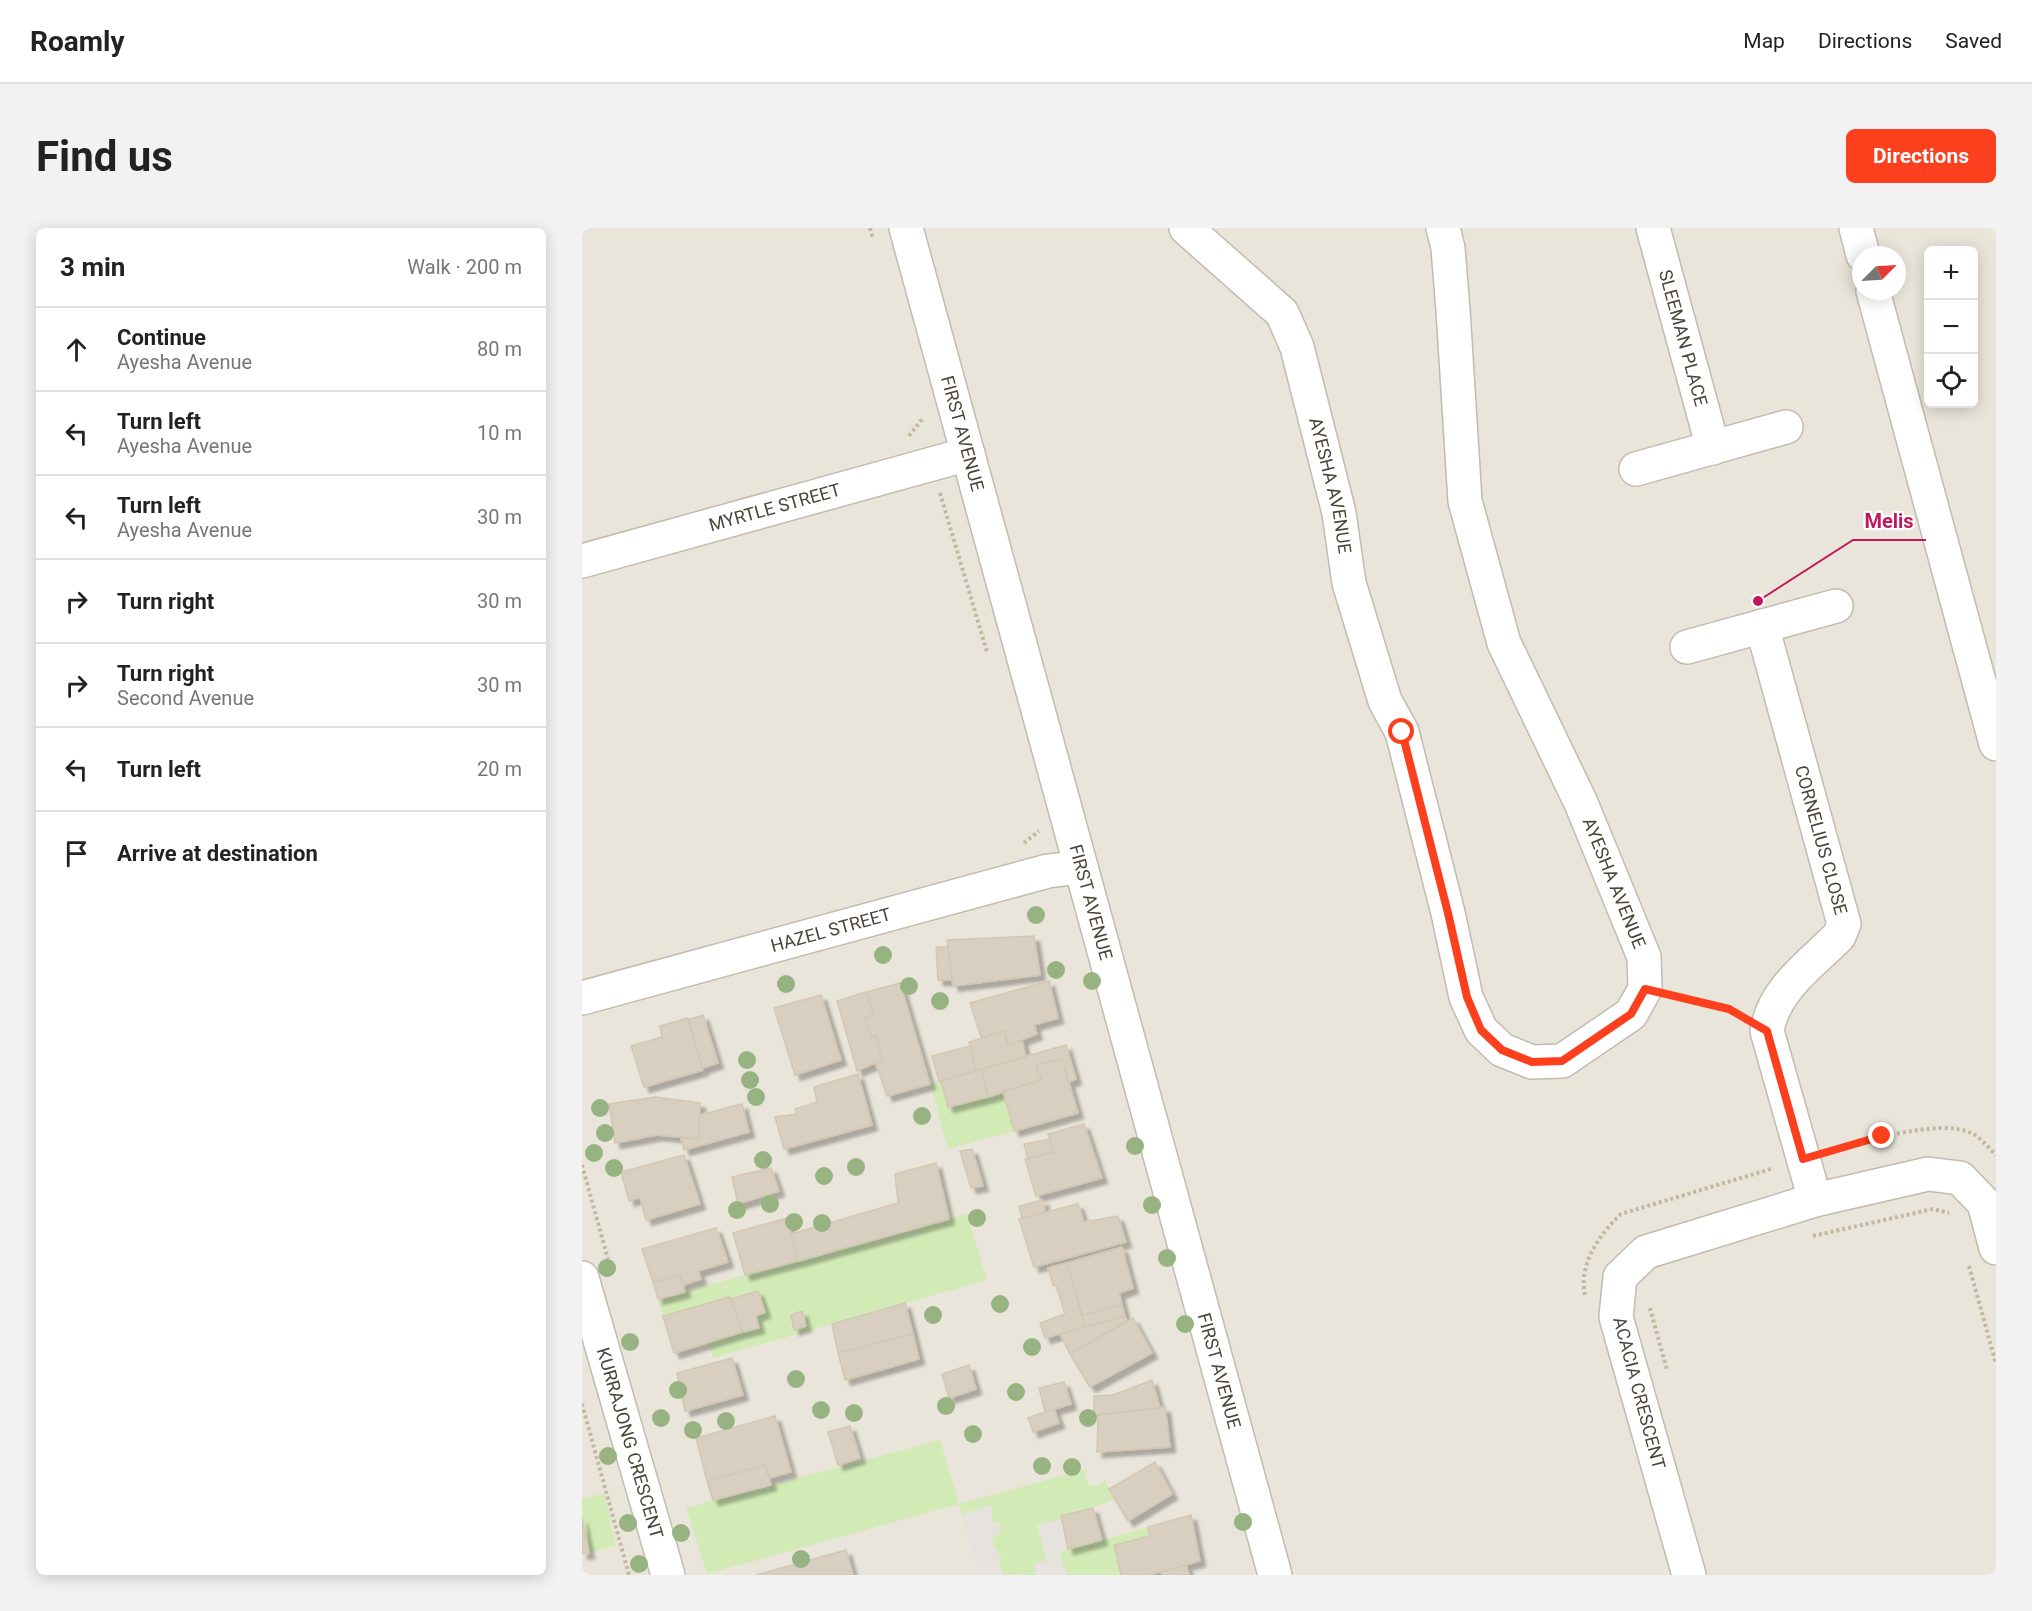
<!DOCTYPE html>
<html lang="en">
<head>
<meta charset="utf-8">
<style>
	:root { --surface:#fff; --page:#f2f2f2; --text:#222; --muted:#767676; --line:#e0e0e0; --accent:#fc3f1d }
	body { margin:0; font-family:Roboto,sans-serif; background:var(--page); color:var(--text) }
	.controls { position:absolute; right:18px; top:18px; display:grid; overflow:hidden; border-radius:9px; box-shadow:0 3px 15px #0003 }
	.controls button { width:54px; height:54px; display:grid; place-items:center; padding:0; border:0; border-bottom:2px solid var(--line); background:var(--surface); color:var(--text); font:30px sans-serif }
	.compass { position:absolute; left:1270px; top:18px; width:54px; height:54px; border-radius:50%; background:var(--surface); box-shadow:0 3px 15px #0003; rotate:66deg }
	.stop { position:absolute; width:18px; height:18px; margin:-14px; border:4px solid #fc3f1d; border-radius:50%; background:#fff }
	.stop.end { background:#fc3f1d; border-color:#fff; box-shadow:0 2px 6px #0008 }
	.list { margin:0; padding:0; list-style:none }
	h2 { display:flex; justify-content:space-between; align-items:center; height:78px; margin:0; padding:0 24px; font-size:26px }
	h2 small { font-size:20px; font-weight:400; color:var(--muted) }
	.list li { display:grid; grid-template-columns:39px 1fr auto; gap:18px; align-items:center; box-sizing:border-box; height:84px; padding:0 24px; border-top:2px solid var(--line) }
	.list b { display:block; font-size:22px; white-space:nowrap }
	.list p { margin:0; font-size:20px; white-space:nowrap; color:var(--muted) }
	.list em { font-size:20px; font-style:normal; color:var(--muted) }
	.icon { flex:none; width:33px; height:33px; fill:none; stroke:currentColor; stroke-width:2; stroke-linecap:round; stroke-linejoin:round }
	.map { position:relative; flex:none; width:1414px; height:1347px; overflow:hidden; border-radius:9px }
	header { display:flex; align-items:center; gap:36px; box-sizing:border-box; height:84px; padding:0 30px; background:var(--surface); border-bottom:2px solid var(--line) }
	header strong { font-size:28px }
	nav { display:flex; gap:33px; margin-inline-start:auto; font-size:21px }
	.intro { display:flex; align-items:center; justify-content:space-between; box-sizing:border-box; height:144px; padding:0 36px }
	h1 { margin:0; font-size:42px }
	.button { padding:15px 27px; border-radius:9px; background:var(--accent); color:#fff; font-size:21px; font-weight:700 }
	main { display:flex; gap:36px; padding:0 36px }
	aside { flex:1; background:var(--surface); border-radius:9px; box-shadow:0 3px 15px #0003 }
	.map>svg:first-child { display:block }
	.residential { fill:#eae5da; fill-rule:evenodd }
	.industrial { fill:#e6e2dd }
	.green { fill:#d2eab5 }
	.building { fill:#d8cfc1; stroke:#d3c7b4; stroke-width:1.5; filter:url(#shadow) }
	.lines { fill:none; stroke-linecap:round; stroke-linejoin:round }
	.street-casing { stroke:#c2bbae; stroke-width:36 }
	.path { stroke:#c4b79f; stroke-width:4; stroke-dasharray:3 3; stroke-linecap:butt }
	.street { stroke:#fff; stroke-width:33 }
	.tree { fill:#97b381 }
	.route { stroke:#fc3f1d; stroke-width:8 }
	.labels { text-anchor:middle; stroke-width:4.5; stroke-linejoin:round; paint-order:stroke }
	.street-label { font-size:18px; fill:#4b4439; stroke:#fff }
	.leader { fill:none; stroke:#c2185b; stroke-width:2 }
	.callout-dot { fill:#c2185b; stroke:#fff; stroke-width:2 }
	.callout-label { font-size:20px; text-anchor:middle; font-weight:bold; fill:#c2185b; stroke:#fff; stroke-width:4.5; stroke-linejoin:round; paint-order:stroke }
</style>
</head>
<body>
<header>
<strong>Roamly</strong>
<nav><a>Map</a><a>Directions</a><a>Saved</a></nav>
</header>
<div class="intro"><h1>Find us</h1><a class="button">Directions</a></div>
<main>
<aside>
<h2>3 min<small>Walk · 200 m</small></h2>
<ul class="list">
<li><svg class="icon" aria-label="ahead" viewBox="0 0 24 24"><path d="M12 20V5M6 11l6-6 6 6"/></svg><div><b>Continue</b><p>Ayesha Avenue</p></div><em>80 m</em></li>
<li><svg class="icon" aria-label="left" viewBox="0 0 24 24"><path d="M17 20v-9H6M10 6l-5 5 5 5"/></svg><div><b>Turn left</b><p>Ayesha Avenue</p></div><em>10 m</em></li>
<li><svg class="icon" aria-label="left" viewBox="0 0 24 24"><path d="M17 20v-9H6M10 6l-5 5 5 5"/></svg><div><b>Turn left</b><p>Ayesha Avenue</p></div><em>30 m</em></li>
<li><svg class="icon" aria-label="right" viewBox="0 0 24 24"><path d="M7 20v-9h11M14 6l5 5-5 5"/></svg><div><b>Turn right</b></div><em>30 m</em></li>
<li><svg class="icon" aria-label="right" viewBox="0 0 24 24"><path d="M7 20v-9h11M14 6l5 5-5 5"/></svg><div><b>Turn right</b><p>Second Avenue</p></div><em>30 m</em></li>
<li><svg class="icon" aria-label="left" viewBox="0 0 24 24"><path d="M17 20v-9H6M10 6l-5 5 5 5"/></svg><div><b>Turn left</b></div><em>20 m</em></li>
<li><svg class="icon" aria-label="arrive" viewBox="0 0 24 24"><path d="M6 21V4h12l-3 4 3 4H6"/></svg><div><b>Arrive at destination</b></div></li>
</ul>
</aside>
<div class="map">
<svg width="1414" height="1347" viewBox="0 0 1414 1347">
	<defs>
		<filter id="shadow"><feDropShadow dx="5.5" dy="5.5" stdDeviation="1.5" flood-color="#0004"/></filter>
	</defs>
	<rect width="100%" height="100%" fill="#f6f3ec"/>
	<path class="residential" d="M0 0H1414V1347H0ZM1346 22H1392V176H1346ZM1279 27H1315V63H1279Z"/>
	<path class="industrial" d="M410 1276 419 1305 410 1311 420 1333 417 1337 421 1346 423 1347H397L380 1286Z
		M480 1291 486 1321 478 1324 484 1347H454L451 1336 464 1332 454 1297Z"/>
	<path class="green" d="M359 853 366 879 406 869 421 863 432 903 366 921 348 856Z
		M385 986 405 1052 131 1130 126 1115 177 1100 174 1088 176 1063 149 1071 148 1069 81 1088 76 1071Z
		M358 1212 377 1276 505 1241 503 1249 507 1257H517L523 1251 532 1271 510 1280 480 1288V1291L455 1297 464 1332 452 1336 454 1347 421 1346 417 1337 420 1332 409 1311 419 1305 417 1294 410 1293V1277L380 1286 377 1276 125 1346 104 1280Z
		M22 1266 34 1317 7 1325 0 1290V1270Z
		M566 1299 568 1308 532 1317 539 1347H484L478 1324Z"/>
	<path class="building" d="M452 708 458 747 371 758 365 712Z
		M354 719H366L370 752H356Z
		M467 753 476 790 452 797 455 806 426 817 422 803 399 809 388 775Z
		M318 755 348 856 305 868 294 836 300 832 294 808 290 809 283 790 292 786 284 764Z
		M284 764 292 786 283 790 290 809 294 808 300 832 275 843 255 773Z
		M239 767 259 832 213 847 192 780Z
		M121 787 136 835 120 840 106 792Z
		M106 790 121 842 62 859 49 818 80 809 78 798Z
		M422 803 426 817 440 812 444 829 394 843 387 814Z
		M484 817 494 851 487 854 480 831 454 837 460 852 406 869 399 841Z
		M388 818 394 843 357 853 350 828Z
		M480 831 496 885 432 903 421 863 460 852 454 837Z
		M399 841 406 869 366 879 359 853Z
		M276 846 290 897 202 921 193 889 215 886 213 881 235 874 232 859Z
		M73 869 118 875 117 911 75 907 33 915 27 876Z
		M160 876 167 904 102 922 99 910 117 911V887Z
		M502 896 520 950 454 968 443 931 472 924 466 906Z
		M468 911 472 924 446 931 442 916Z
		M390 921 401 958 389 960 378 923Z
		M102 927 118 976 64 992 58 969 47 973 39 944Z
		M354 935 367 991 216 1033 209 1006 316 975 313 946Z
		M189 940 197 963 156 976 150 949Z
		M461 972 463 984 440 990 437 978Z
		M496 976 502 994 536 988 544 1014 452 1039 437 991Z
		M205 990 216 1033 163 1047 151 1005Z
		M134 1000 146 1034 116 1043 119 1051 101 1057 98 1047 71 1054 60 1021Z
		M540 1019 551 1060 537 1065 540 1077 500 1087 485 1035Z
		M485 1035 503 1099 463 1110 458 1095 483 1086 474 1057H471L466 1040Z
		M98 1047 103 1064 76 1071 71 1054Z
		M176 1063 183 1084 174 1088 177 1100 160 1104 149 1071Z
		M148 1069 160 1104 92 1125 81 1088Z
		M323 1075 331 1106 256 1125 250 1096Z
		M540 1077 543 1088 503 1099 500 1087Z
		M220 1083 224 1098 212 1102 209 1087Z
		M543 1088 545 1093 488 1126 478 1106Z
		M551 1090 570 1125 508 1159 488 1126Z
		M331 1106 337 1131 263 1152 256 1125Z
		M150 1130 161 1167 103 1183 95 1145Z
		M387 1137 394 1161 367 1170 360 1146Z
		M570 1152 578 1180 512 1187V1168L531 1167Z
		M482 1154 489 1176 463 1184 457 1160Z
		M583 1179 588 1219 515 1224 516 1187Z
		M472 1181 477 1195 451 1204 446 1190Z
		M193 1188 209 1244 187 1250 183 1237 125 1253 114 1210Z
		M268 1198 278 1230 256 1237 246 1204Z
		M573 1234 590 1266 546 1293 527 1261Z
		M183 1237 189 1257 131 1272 125 1253Z
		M511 1280 520 1312 486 1321 479 1288Z
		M609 1287 618 1333 567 1347H539L532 1317 568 1308 566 1299Z
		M0 1290 7 1325 0 1326Z
		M264 1322 271 1347H174Z
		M604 1337 607 1347H580L579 1344Z"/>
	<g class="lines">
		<defs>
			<g id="street">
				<path id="s1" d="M324 0 693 1347"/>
				<path id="s2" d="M604 0 700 85 715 119 757 285 767 355 803 473 820 504 866 685 884 769 899 802 920 822 950 834 980 833 1049 786 1063 761 1062 729 999 575 922 415 883 273 871 82 866 20 861 0"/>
				<path id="s3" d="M1071 0 1131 220"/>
				<path d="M1274 0 1281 27"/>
				<path d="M1291 63 1414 516"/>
				<path d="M1054 241 1204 199"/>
				<path id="s4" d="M0 333 386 226"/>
				<path id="s5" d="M1180 398 1262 696 1257 708C1229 736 1191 762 1185 803L1233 972 1346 946 1378 950 1402 975 1414 1020"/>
				<path d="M1105 419 1254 378"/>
				<path id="s6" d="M0 770 466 643 498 639"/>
				<path id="s7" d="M0 1050 86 1347"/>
				<path d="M1107 1347 1034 1089 1038 1049 1064 1024 1233 972"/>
			</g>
		</defs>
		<use href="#street" class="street-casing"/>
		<path class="path" d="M288 0 291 11
			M327 208 341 190
			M358 265 405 424
			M442 615 457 603
			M1093 768 1147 781 1157 787
			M1251 922C1283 913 1359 890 1389 905 1398 909 1407 920 1414 927
			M0 937 26 1031
			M1231 1008 1351 981 1367 985
			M1387 1038 1414 1136
			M1003 1067C996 1036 1018 1006 1039 986L1192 940
			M1068 1080 1085 1142
			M0 1176 47 1347"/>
		<use href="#street" class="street"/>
	</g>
	<g class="tree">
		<circle cx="454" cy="687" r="9"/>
		<circle cx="301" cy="727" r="9"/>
		<circle cx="474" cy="742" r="9"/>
		<circle cx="510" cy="753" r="9"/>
		<circle cx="204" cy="756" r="9"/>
		<circle cx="327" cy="758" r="9"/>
		<circle cx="358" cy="773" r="9"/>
		<circle cx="165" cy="832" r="9"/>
		<circle cx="168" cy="852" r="9"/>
		<circle cx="174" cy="869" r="9"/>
		<circle cx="18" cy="880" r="9"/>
		<circle cx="340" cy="888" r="9"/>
		<circle cx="23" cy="905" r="9"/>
		<circle cx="553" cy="918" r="9"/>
		<circle cx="12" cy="925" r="9"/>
		<circle cx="181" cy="932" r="9"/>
		<circle cx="274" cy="939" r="9"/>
		<circle cx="32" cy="940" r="9"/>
		<circle cx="242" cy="948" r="9"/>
		<circle cx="188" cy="976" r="9"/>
		<circle cx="570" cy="977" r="9"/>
		<circle cx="155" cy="982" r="9"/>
		<circle cx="395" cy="990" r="9"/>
		<circle cx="212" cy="994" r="9"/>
		<circle cx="240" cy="995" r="9"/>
		<circle cx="585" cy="1030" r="9"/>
		<circle cx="25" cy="1040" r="9"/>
		<circle cx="418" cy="1076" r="9"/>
		<circle cx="351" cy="1087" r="9"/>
		<circle cx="603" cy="1096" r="9"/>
		<circle cx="48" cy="1114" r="9"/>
		<circle cx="450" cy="1119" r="9"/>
		<circle cx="214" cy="1151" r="9"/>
		<circle cx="96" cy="1162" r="9"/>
		<circle cx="434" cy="1164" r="9"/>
		<circle cx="364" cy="1178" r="9"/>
		<circle cx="239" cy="1182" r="9"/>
		<circle cx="272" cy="1185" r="9"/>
		<circle cx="79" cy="1190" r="9"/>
		<circle cx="506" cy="1190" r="9"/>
		<circle cx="144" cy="1193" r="9"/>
		<circle cx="111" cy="1202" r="9"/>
		<circle cx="391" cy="1206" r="9"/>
		<circle cx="26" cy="1228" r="9"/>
		<circle cx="460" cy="1238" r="9"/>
		<circle cx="490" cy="1239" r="9"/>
		<circle cx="661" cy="1294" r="9"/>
		<circle cx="46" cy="1295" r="9"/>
		<circle cx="99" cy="1305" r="9"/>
		<circle cx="219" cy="1331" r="9"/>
		<circle cx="57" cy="1336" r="9"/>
	</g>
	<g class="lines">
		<path class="route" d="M820 504 866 685 885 769 899 802 920 822 950 834 980 833 1049 786 1063 761 1147 781 1185 803 1221 931 1300 908"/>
	</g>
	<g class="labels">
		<g class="street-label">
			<text dy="6" stroke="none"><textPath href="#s3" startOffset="114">SLEEMAN PLACE</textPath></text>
			<text dy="6" stroke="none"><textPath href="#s1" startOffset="213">FIRST AVENUE</textPath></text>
			<text dy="6" stroke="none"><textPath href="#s2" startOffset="308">AYESHA AVENUE</textPath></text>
			<text dy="6" stroke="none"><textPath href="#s4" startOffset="200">MYRTLE STREET</textPath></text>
			<text dy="6" stroke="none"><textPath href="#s5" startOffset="222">CORNELIUS CLOSE</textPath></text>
			<text transform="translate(1032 655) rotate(68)" y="6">AYESHA AVENUE</text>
			<text dy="6" stroke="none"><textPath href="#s1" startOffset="699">FIRST AVENUE</textPath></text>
			<text dy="6" stroke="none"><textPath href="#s6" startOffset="258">HAZEL STREET</textPath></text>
			<text dy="6" stroke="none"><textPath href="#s1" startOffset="1185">FIRST AVENUE</textPath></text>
			<text transform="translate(1057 1165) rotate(75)" y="6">ACACIA CRESCENT</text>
			<text dy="6" stroke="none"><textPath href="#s7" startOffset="172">KURRAJONG CRESCENT</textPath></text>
		</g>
	</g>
	<path class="leader" d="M1176 373L1271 312H1344"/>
	<circle class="callout-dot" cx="1176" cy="373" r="6"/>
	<g class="callout-label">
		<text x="1307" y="300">Melis</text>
	</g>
</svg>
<div class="controls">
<button>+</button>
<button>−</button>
<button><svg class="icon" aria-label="locate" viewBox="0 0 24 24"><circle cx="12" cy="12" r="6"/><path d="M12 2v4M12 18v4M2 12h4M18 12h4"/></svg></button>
</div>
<svg class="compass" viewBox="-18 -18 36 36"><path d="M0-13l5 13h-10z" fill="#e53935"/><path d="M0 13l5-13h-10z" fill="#767676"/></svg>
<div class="stop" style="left:820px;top:504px"></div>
<div class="stop end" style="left:1300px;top:908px"></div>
</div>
</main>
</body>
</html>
